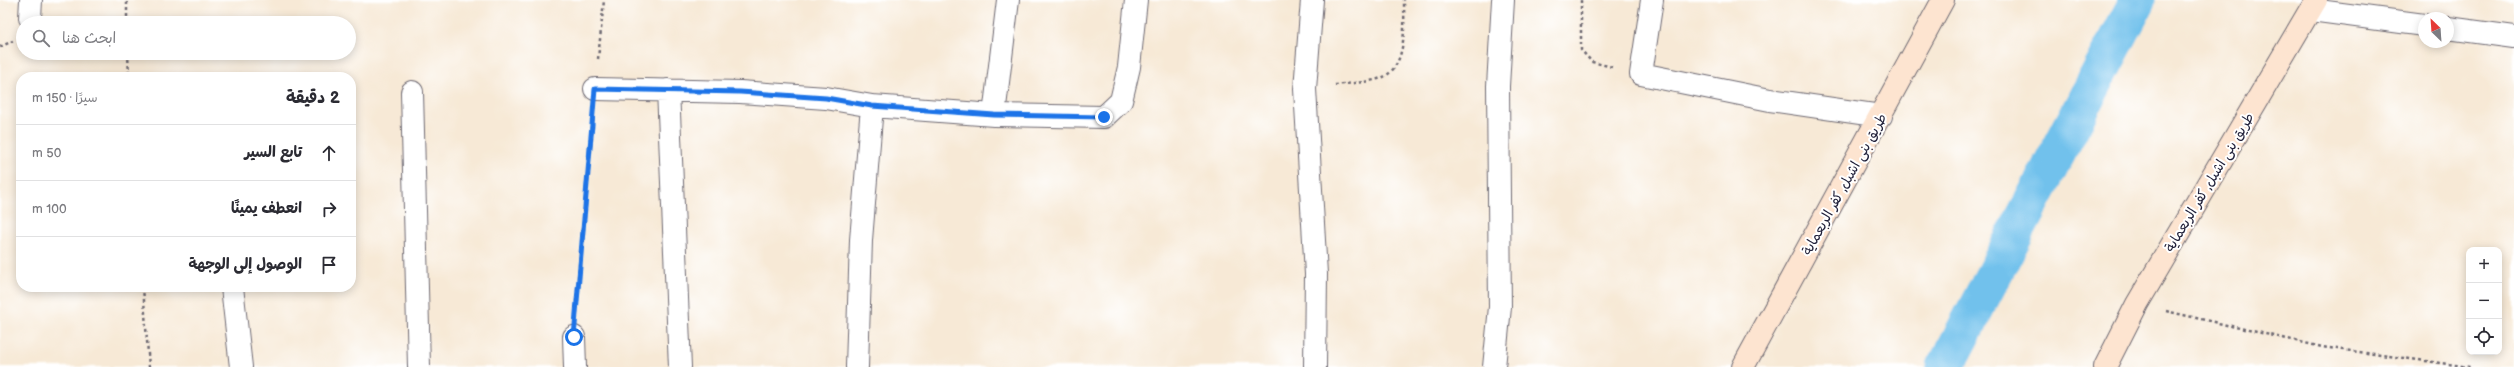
<!DOCTYPE html>
<html lang="ar">
<head>
<meta charset="utf-8">
<style>
	:root { --surface:#fff; --page:#f2f2f3; --text:#2b2b33; --muted:#7c7c81; --line:#e1e1e2 }
	body { margin:0; font-family:"Balsamiq Sans","Playpen Sans Arabic",sans-serif; background:var(--page); color:var(--text); direction:rtl }
	.controls { position:absolute; right:12px; bottom:12px; display:grid; overflow:hidden; border-radius:8px; box-shadow:0 2px 10px #0003 }
	.controls button { width:36px; height:36px; display:grid; place-items:center; padding:0; border:0; border-bottom:1px solid var(--line); background:var(--surface); color:var(--text); font:20px sans-serif }
	.compass { position:absolute; left:2418px; top:12px; width:36px; height:36px; border-radius:50%; background:var(--surface); box-shadow:0 2px 10px #0003; rotate:335deg }
	.stop { position:absolute; width:12px; height:12px; margin:-9px; border:3px solid #1a73e8; border-radius:50%; background:#fff }
	.stop.end { background:#1a73e8; border-color:#fff; box-shadow:0 1px 4px #0008 }
	.list { margin:0; padding:0; list-style:none }
	h2 { display:flex; justify-content:space-between; align-items:center; height:52px; margin:0; padding:0 16px; font-size:17px }
	h2 small { font-size:13px; font-weight:400; color:var(--muted) }
	.list li { display:grid; grid-template-columns:26px 1fr auto; gap:12px; align-items:center; box-sizing:border-box; height:56px; padding:0 16px; border-top:1px solid var(--line) }
	.list b { display:block; font-size:15px; white-space:nowrap }
	.list em { font-size:13px; font-style:normal; color:var(--muted) }
	.icon { flex:none; width:22px; height:22px; fill:none; stroke:currentColor; stroke-width:2; stroke-linecap:round; stroke-linejoin:round }
	.map { position:relative; flex:none; width:2514px; height:367px; overflow:hidden; direction:ltr }
	.search { position:absolute; background:var(--surface); box-shadow:0 2px 10px #0003; left:16px; top:16px; width:340px; height:44px; display:flex; align-items:center; gap:10px; box-sizing:border-box; padding:0 14px; border-radius:22px; color:var(--muted); font-size:15px }
	.panel { position:absolute; background:var(--surface); box-shadow:0 2px 10px #0003; left:16px; top:72px; width:340px; height:220px; border-radius:16px; direction:rtl }
	.map>svg:first-child { display:block }
	.lines { fill:none; stroke-linecap:round; stroke-linejoin:round }
	.canal { stroke:#71c1ec; stroke-width:37 }
	.street-casing { stroke:#6d6871; stroke-width:24 }
	.secondary-casing { stroke:#6d6871; stroke-width:24 }
	.path { stroke:#6d6871; stroke-width:2.5; stroke-dasharray:3 3; stroke-linecap:butt }
	.street { stroke:#fff; stroke-width:22 }
	.secondary { stroke:#fde4d0; stroke-width:22 }
	.route { stroke:#1a73e8; stroke-width:5 }
	.labels { text-anchor:middle; stroke-width:4; stroke-linejoin:round; paint-order:stroke }
	.street-label { font-size:14px; fill:#22223b; stroke:#fff }
</style>
</head>
<body>
<div class="map">
<svg width="2514" height="367" viewBox="0 0 2514 367">
	<rect width="100%" height="100%" fill="#fff"/>
	<filter id="ink" filterUnits="userSpaceOnUse"><feTurbulence type="fractalNoise" baseFrequency=".025" numOctaves="2"/><feDisplacementMap in="SourceGraphic" scale="8" xChannelSelector="R" yChannelSelector="G"/><feConvolveMatrix kernelMatrix="1 2 1 2 8 2 1 2 1" color-interpolation-filters="sRGB"/></filter>
	<filter id="wash" filterUnits="userSpaceOnUse"><feTurbulence type="fractalNoise" baseFrequency=".012" numOctaves="4" result="noise"/><feDisplacementMap in="SourceGraphic" scale="16" xChannelSelector="R" yChannelSelector="G"/><feGaussianBlur stdDeviation="0.9" result="paint"/><feColorMatrix in="noise" values="0 0 0 0 0 0 0 0 0 0 0 0 0 0 0 0 0 1.4 0 .05"/><feComposite in="paint" operator="in"/></filter>
	<g filter="url(#wash)">
		<rect width="100%" height="100%" fill="#f7e9d6"/>
		<g class="lines">
			<path class="canal" d="M1945 367 2138 0"/>
		</g>
	</g>
	<g filter="url(#ink)">
		<g class="lines">
			<defs>
				<path id="street" d="M1312 0 1305 89 1316 274 1315 367
					M1652 0 1641 74 1770 100 1881 116
					M2311 10 2424 25
					M30 18 31 0
					M2448 28 2514 37
					M595 89 740 92 826 98 872 106 994 115 1104 117 1121 101 1129 67 1136 0
					M668 90 680 367
					M412 92 419 367
					M994 115 1008 0
					M232 287 241 367
					M574 337 575 367
					M857 367 861 240 872 106
					M1494 367 1500 307 1498 86 1503 0"/>
				<path id="secondary" d="M1743 367 1943 0
					M2105 367 2137 304 2316 0"/>
			</defs>
			<use href="#street" class="street-casing"/>
			<use href="#secondary" class="secondary-casing"/>
			<path class="path" d="M1581 0V50L1592 62 1612 67
				M127 23V0
				M0 47 13 41
				M128 53 129 77
				M598 59 604 0
				M1335 85C1349 83 1367 83 1381 78 1408 68 1404 23 1404 0
				M143 287 149 367
				M576 308 593 118
				M2166 311 2322 347 2470 367"/>
			<use href="#street" class="street"/>
			<use href="#secondary" class="secondary"/>
		</g>
	</g>
	<g class="lines" filter="url(#ink)">
		<path class="route" d="M574 337 595 89 740 92 826 98 872 106 994 115 1104 117"/>
	</g>
	<g class="labels">
		<g class="street-label">
			<text transform="translate(2209 182) rotate(-59)" y="5">طريق بنى اشبل, كفر الربعماية</text>
			<text transform="translate(1844 184) rotate(-61)" y="5">طريق بنى اشبل, كفر الربعماية</text>
		</g>
	</g>
</svg>
<div class="controls">
<button>+</button>
<button>−</button>
<button><svg class="icon" aria-label="locate" viewBox="0 0 24 24"><circle cx="12" cy="12" r="6"/><path d="M12 2v4M12 18v4M2 12h4M18 12h4"/></svg></button>
</div>
<svg class="compass" viewBox="-18 -18 36 36"><path d="M0-13l5 13h-10z" fill="#e53935"/><path d="M0 13l5-13h-10z" fill="#7c7c81"/></svg>
<div class="stop" style="left:574px;top:337px"></div>
<div class="stop end" style="left:1104px;top:117px"></div>
<div class="search"><svg class="icon" aria-label="search" viewBox="0 0 24 24"><circle cx="10" cy="10" r="6"/><path d="M15 15l6 6"/></svg>ابحث هنا</div>
<section class="panel">
<h2>2 دقيقة<small>سيرًا · 150 m</small></h2>
<ul class="list">
<li><svg class="icon" aria-label="ahead" viewBox="0 0 24 24"><path d="M12 20V5M6 11l6-6 6 6"/></svg><div><b>تابع السير</b></div><em>50 m</em></li>
<li><svg class="icon" aria-label="right" viewBox="0 0 24 24"><path d="M7 20v-9h11M14 6l5 5-5 5"/></svg><div><b>انعطف يمينًا</b></div><em>100 m</em></li>
<li><svg class="icon" aria-label="arrive" viewBox="0 0 24 24"><path d="M6 21V4h12l-3 4 3 4H6"/></svg><div><b>الوصول إلى الوجهة</b></div></li>
</ul>
</section>
</div>
</body>
</html>
